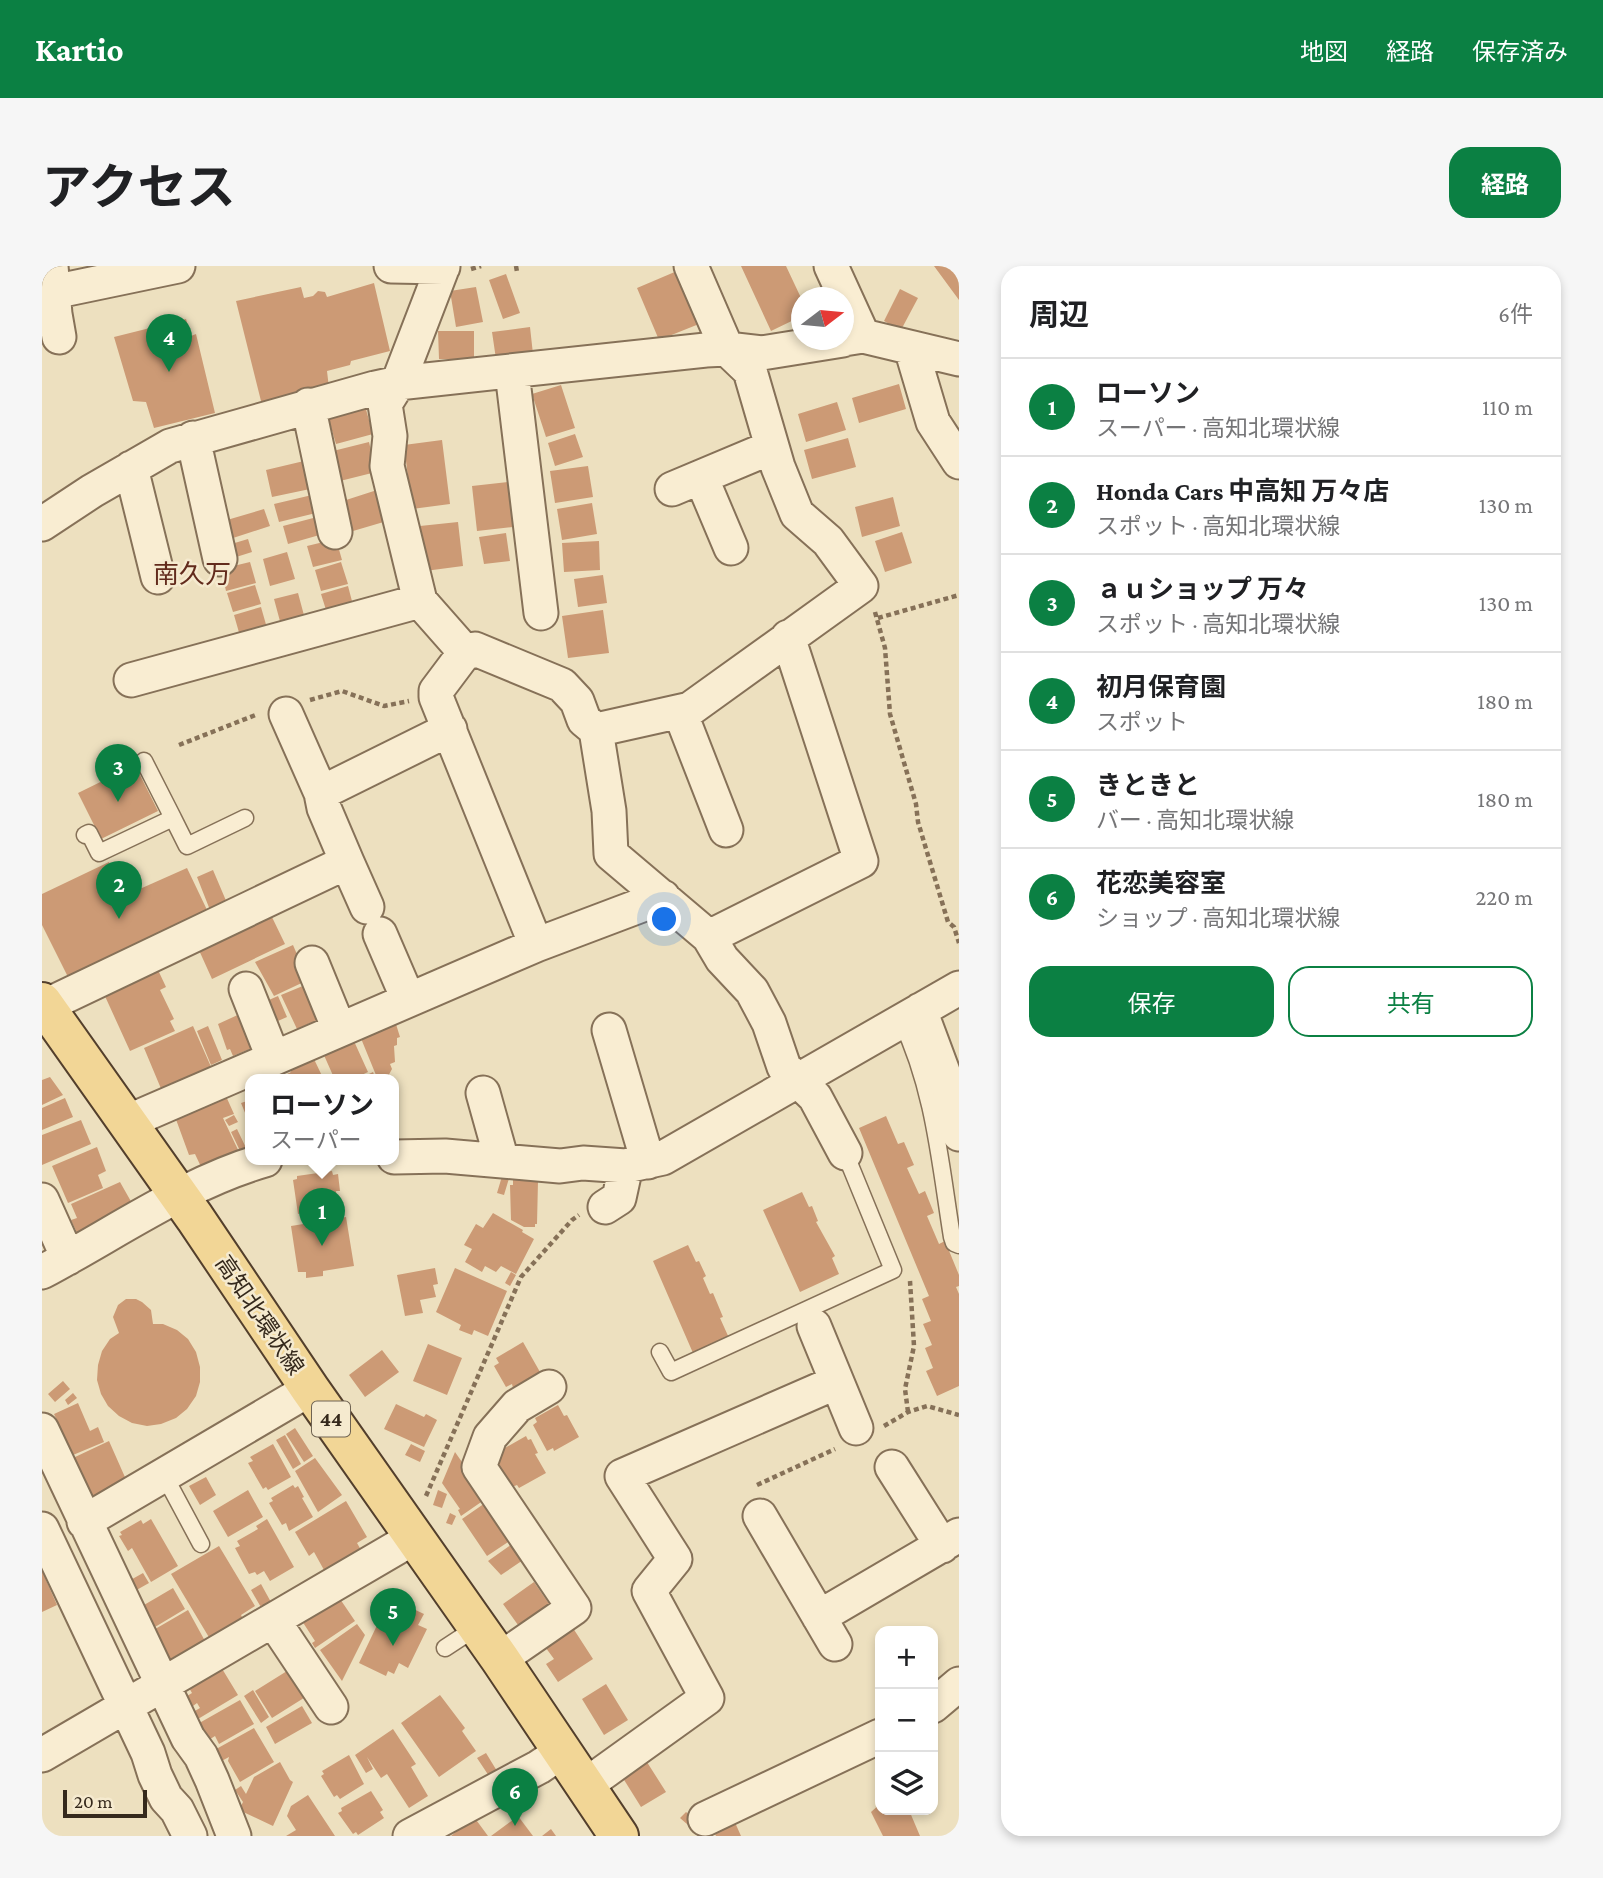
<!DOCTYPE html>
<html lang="ja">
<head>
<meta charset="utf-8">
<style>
	:root { --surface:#fff; --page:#f6f6f6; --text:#202124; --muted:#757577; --line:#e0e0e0; --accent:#0b8043 }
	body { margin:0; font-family:"Crimson Pro","Noto Sans JP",serif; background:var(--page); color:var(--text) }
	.controls { position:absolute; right:21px; bottom:21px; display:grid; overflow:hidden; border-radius:14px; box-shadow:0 4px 10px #0003 }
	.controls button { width:63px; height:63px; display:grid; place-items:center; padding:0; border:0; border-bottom:2px solid var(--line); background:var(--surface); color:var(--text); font:35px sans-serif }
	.compass { position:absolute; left:749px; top:21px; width:63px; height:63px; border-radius:50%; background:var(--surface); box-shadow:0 4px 10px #0003; rotate:74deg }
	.scale { position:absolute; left:21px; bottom:18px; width:84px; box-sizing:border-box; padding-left:7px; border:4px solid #35291c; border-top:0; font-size:19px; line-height:24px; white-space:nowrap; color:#35291c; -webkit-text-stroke:5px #f5eacf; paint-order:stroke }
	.you { position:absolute; left:623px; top:654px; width:24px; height:24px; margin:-18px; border:5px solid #fff; border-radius:50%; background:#1a73e8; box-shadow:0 0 0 10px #1a73e833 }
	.badge { display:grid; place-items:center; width:46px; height:46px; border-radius:50%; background:var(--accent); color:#fff; font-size:23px; font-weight:700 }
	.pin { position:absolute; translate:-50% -58px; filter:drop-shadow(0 2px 4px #0008) }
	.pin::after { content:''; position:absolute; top:37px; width:24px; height:21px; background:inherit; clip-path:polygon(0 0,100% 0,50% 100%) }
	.popup { position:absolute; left:203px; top:808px; width:154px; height:91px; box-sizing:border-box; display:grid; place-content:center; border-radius:14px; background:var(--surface); filter:drop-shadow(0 2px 5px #0005); font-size:23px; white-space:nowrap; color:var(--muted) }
	.popup b { font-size:26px; color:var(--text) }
	.popup::after { content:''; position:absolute; left:50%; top:100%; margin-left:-14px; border:14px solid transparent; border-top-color:var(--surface) }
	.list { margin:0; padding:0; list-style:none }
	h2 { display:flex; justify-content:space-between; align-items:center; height:91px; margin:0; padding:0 28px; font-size:30px }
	h2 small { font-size:23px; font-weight:400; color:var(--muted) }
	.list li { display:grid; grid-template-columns:46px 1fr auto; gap:21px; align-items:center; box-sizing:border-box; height:98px; padding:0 28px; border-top:2px solid var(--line) }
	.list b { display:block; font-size:26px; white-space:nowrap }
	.list p { margin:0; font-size:23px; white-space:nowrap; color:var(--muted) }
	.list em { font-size:23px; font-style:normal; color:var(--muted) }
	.actions { display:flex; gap:14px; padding:21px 28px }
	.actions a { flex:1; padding:16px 0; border:2px solid var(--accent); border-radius:21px; text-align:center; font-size:24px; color:var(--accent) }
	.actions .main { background:var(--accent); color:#fff }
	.icon { flex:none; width:38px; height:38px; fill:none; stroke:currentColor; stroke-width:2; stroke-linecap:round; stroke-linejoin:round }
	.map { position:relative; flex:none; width:917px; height:1570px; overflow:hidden; border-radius:21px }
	header { display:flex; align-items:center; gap:42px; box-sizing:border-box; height:98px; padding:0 35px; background:var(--accent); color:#fff }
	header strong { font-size:33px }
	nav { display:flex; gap:38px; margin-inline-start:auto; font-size:24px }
	.intro { display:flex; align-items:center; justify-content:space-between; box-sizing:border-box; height:168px; padding:0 42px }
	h1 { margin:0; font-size:49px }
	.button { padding:18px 32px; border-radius:21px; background:var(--accent); color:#fff; font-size:24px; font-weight:700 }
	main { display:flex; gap:42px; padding:0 42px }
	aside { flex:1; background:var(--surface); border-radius:21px; box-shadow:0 4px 10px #0003 }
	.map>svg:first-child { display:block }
	.building { fill:#cc9a75 }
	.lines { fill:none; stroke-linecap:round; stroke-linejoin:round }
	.lane-casing { stroke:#867158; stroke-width:19 }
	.street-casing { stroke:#867158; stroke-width:37 }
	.primary-casing { stroke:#533f2c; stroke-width:42 }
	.path { stroke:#867158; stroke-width:4.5; stroke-dasharray:5 3.5; stroke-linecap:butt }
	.lane { stroke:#f9edd2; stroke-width:16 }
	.street { stroke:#f9edd2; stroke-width:33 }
	.primary { stroke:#f2d696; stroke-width:38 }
	.labels { text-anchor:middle; stroke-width:5; stroke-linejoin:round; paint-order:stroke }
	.shield { fill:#f5eacf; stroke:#6f6352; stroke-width:2 }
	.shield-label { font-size:21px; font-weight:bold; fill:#35291c }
	.street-label { font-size:23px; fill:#35291c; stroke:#f5eacf }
	.quarter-label { font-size:26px; fill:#622b1c; stroke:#f5eacf }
</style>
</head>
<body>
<header>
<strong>Kartio</strong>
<nav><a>地図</a><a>経路</a><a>保存済み</a></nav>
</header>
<div class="intro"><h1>アクセス</h1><a class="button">経路</a></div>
<main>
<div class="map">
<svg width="917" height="1570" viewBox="0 0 917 1570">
	<rect width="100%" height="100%" fill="#ede0bf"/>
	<path class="building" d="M699 0H744L760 34V50L729 65Z
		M892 0H917V34Z
		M635 5 657 58 617 74 595 22Z
		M464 8 478 47 461 53 447 14Z
		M332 17 348 85 309 95 308 99 285 105 287 122 220 139 194 35 259 21 262 32 271 30 276 25 283 26 285 31Z
		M434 21 441 56 414 61 408 25Z
		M858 23 876 32 859 64 842 55Z
		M144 53 149 70 154 68 173 147 112 162 104 136 91 135 72 71Z
		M488 61 491 88 454 93 450 66Z
		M396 65H432V93H397Z
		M857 118 864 143 817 157 810 132Z
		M519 119 533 162 504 171 490 128Z
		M795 136 804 164 764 176 756 148Z
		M323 140 331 168 294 178 286 151Z
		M533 168 541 191 513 200 506 177Z
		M806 172 814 201 770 213 762 184Z
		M400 174 408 238 370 243 362 179Z
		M327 176 334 206 298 215 291 185Z
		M262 195 268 223 230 231 224 204Z
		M546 200 551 231 513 237 508 205Z
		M466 216 471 261 435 265 430 220Z
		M335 224 345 255 311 265 301 235Z
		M270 229 274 247 237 256 232 238Z
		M851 231 858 260 820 271 813 241Z
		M550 237 555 268 520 274 515 243Z
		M222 243 228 260 191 272 185 254Z
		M275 251 281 268 246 278 241 260Z
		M416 256 421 300 383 305 378 260Z
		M860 266 870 297 843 306 833 275Z
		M464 267 468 295 442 298 437 271Z
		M206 273 210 286 191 292 186 279Z
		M294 273 300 294 271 301 265 280Z
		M557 275 558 304 522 306 520 277Z
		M245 286 253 313 228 320 221 293Z
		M208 296 214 317 184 325 179 303Z
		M299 296 306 318 279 325 273 304Z
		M561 309 565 337 536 341 532 313Z
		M213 319 219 338 191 346 185 327Z
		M306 320 311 339 285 347 279 328Z
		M256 327 263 353 239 359 232 333Z
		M219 341 225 362 198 370 192 349Z
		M561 344 567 387 526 392 520 350Z
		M93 499 116 545 59 573 36 527Z
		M67 596 82 630 145 602 166 646 27 713 0 659V628Z
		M171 604 185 637 168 644 155 611Z
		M228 647 243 678 170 713 156 682Z
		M251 679 266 714 232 730 213 696Z
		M116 704 124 721 118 724 132 753 128 755 133 765 88 785 62 728Z
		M268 717 277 753 255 763 239 729Z
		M236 730 245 751 229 758 220 737Z
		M200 747 210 782 191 790 188 783 185 784 176 758Z
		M353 755 358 771 355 772V779L352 780 353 796 348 798 350 803 344 814H336L318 770Z
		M151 760 170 803 120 825 102 782Z
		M166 760 180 794 169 799 155 765Z
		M311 773 326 806 309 814H293L281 787Z
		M271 791 282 814H245L243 809 249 806 247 803Z
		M331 806 334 814H315Z
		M8 811 21 829 0 839V814Z
		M183 828 192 848 181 852 198 888 161 905 153 888 147 889 132 848Z
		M23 832 31 851 0 864V842Z
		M208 834V859L199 837Z
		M192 849 196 856 187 860 183 854Z
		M844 850 856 878 862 876 872 899 865 902 877 928 883 925 892 947 885 950 897 978 903 975 917 1009V1020L914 1021 917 1028V1120L895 1130 884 1105 891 1102 883 1082 890 1079 881 1058 889 1055 880 1033 887 1030 817 862Z
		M39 854 49 878 0 899V869Z
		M195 863 206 886 200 889 189 866Z
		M55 881 64 905 56 909 61 922 26 937 10 900Z
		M290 905 291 909 296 908 298 925H294L297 944 261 950 260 947 256 948 251 914 255 913V910Z
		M461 907 468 909 462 929 455 927Z
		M471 912 496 915 495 958H493V961H482L469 954 468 919H471Z
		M78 916 91 939 36 969 29 954 35 952 29 938Z
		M760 926 767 941 770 940 776 955 774 956 793 990 790 992 797 1008 758 1026 721 944Z
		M451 947 481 964 480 966 492 973 474 1008 459 1000 454 1006 443 1000 440 1006 423 996 430 983 422 979 434 958 441 962Z
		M304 951 312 1000 281 1005V1010L264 1012V1006H256L249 960Z
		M646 979 654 996 657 995 664 1010 661 1012 668 1028 671 1027 681 1051 678 1052 687 1072 651 1087 611 995Z
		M393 1002 396 1018 391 1019 394 1031 378 1034 381 1047 363 1050 355 1009Z
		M413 1002 465 1025 446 1070 432 1064 430 1069 417 1064 419 1059 394 1046Z
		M469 1006 474 1009 468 1020 463 1017Z
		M84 1033H94L100 1036 109 1044 111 1058H121L135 1064 146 1073 154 1086 158 1101V1116L154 1130 145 1143 134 1152 119 1158 105 1160 90 1157 77 1150 66 1140 59 1128 55 1114 56 1099 60 1085 68 1073 77 1067 71 1051 76 1039Z
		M481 1076 498 1106 471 1122 470 1118 464 1121 452 1100 457 1097 454 1092Z
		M386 1078 420 1092 405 1129 371 1115Z
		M340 1084 357 1106 323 1131 307 1109Z
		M21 1115 28 1123 13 1136 6 1128Z
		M31 1127 35 1132 26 1139 23 1134Z
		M36 1137 48 1165 56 1161 62 1176 31 1189 12 1148Z
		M354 1138 382 1151 384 1148 395 1154 382 1181 342 1163Z
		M516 1139 522 1150 525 1149 537 1171 512 1185 511 1182 505 1185 491 1159 495 1156 493 1152Z
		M253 1162 271 1190 262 1196 244 1168Z
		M243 1169 259 1198 251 1203 234 1174Z
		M484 1170 486 1174 489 1173 496 1187 493 1188 504 1207 477 1222 475 1219 470 1221 455 1195 458 1194 454 1187Z
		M67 1175 86 1218 50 1234 31 1192Z
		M231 1178 249 1211 226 1224 224 1221 221 1223 206 1197 211 1195 208 1191Z
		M369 1178 383 1185 378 1196 363 1189Z
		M413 1186 445 1232 419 1250 416 1244 418 1243 400 1217Z
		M273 1192 300 1229 276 1246 253 1205Z
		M164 1211 174 1229 158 1239 147 1220Z
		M251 1219 253 1222 256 1220 262 1231 260 1232 271 1251 247 1265 244 1257 240 1259 227 1237 231 1235 229 1232Z
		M206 1224 221 1251 186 1271 171 1245Z
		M396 1224 405 1228 400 1242 391 1239Z
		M304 1235 325 1271 315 1277 319 1284 282 1304 272 1286 267 1290 253 1266Z
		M446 1235 472 1272 445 1290 420 1253Z
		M408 1247 414 1250 410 1259 404 1257Z
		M109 1253 136 1300 109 1316 90 1282 86 1285 77 1270 80 1269 78 1266 99 1254 101 1258Z
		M225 1253 252 1301 228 1315 222 1305 215 1309 213 1306 207 1308 193 1282 198 1280 195 1275 216 1263 214 1260Z
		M473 1276 484 1292 459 1309 446 1295Z
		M177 1280 213 1340 199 1349 201 1353 168 1373 129 1308Z
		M0 1305 15 1339 0 1346Z
		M101 1307 107 1317 91 1326 85 1316Z
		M492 1316 512 1345 481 1366 461 1338Z
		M219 1318 230 1338 220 1343 209 1324Z
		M131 1322 143 1343 108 1364 101 1353 108 1349 102 1339Z
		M296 1330 313 1355 273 1382 270 1377 273 1375 260 1355Z
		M348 1332 382 1348 376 1359 385 1363 366 1402 357 1397 352 1408 346 1405 344 1410 317 1397Z
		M146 1344 163 1375 130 1392H124L108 1366Z
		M315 1358 323 1369 300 1415 278 1384Z
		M529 1359 551 1393 516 1416 504 1398 512 1393 501 1378Z
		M179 1401 196 1429 151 1456 146 1449 158 1442 155 1437 151 1440 145 1430 150 1427 146 1420Z
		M245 1405 265 1430 230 1452 213 1425Z
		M564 1418 586 1454 562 1469 540 1433Z
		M211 1424 227 1451 219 1457 202 1430Z
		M398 1429 423 1462 420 1465 434 1485 397 1511 359 1457Z
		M198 1434 212 1458 177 1478 173 1470 162 1477 152 1460Z
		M260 1440 270 1457 233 1478 224 1461Z
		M212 1462 232 1496 198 1516 186 1495 187 1491 174 1498 167 1487Z
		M351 1463 374 1498 369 1501 386 1530 367 1542 345 1508 339 1512 325 1491 331 1503 324 1507 313 1489Z
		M444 1487 455 1505 447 1510 435 1492Z
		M307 1489 322 1518 298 1533 295 1529 292 1531 279 1510 282 1508 280 1505Z
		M603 1493 624 1526 599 1541 579 1509Z
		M238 1496 248 1514 251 1516 231 1560 197 1544 201 1536 193 1524 199 1520 204 1528 212 1511Z
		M329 1525 341 1544 338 1546 342 1552 316 1569 314 1566 311 1568 296 1547 300 1545 299 1542Z
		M266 1529 293 1570H244L254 1564 245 1550 249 1540Z
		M838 1538V1544H867L878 1570H841L829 1546Z
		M644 1546 659 1558 653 1565 638 1552Z
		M476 1550 491 1570H449Z
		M432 1551 446 1570H409Z
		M691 1552 699 1570H674L670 1562Z
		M509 1563 514 1570H500Z"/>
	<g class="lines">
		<defs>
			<path id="lane" d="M102 495 131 552
				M43 569 47 567 57 587 131 552 145 580 203 552
				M859 754C892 822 898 896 910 971L912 977 917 979
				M618 1086 629 1106 851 1004 803 887
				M122 1209 159 1278
				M403 1382 435 1361"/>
			<path id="street" d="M9 0 13 48 17 71
				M349 0 401 1
				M401 0 356 117 343 138 348 170 345 200 378 335 415 377 421 389 394 425V431L494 679
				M649 0 685 83 708 105 736 201 755 248 786 275 819 320 648 443 554 464 567 545 569 588 667 671 680 693 710 725 727 757 742 801 773 831 803 887
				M789 0 821 70
				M11 26 136 0
				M802 73 821 70 917 93
				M869 82 891 156 917 196
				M470 106 499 347
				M266 139 293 266
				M151 172 178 293
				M89 202 116 311
				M659 211 689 282
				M630 223 730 181
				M0 258 50 225 128 180 333 122 356 117 664 84 685 83 720 87 801 74
				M421 389 433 383 520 419 535 435 542 454 554 464
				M89 414 378 335
				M638 446 684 564
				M244 448 279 527
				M305 596 325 641
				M338 668 366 733
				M667 671 819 595 746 371
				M270 697 297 763
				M204 723 231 791
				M3 740 305 596 282 542 279 527 408 463
				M878 744 907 822 917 868
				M567 764 606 896
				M441 827 460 895
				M85 856 494 679 621 631
				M352 891 403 890 518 900 541 897 584 900 621 892 917 722
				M0 934 26 992
				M563 941 577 932 584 900
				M0 1006C72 968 143 917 223 894
				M772 1060 814 1162
				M0 1164 146 1472 159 1490 170 1514 192 1570
				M850 1201 900 1280
				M718 1250 793 1378
				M42 1256 268 1123
				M0 1263 106 1487 113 1509 124 1532 135 1544 148 1570
				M777 1351 917 1269
				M231 1354 289 1441
				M458 1393 532 1342 437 1201 448 1171 475 1140 507 1121
				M891 1440 917 1418
				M0 1489 373 1271
				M544 1519 665 1432 607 1325 633 1293 580 1210 795 1116
				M663 1553 838 1470
				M368 1570 497 1501 521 1485"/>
			<path id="primary" d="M0 736 153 952 268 1123 458 1393 577 1570"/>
		</defs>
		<use href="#lane" class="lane-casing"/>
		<use href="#street" class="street-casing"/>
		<use href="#primary" class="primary-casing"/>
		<path class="path" d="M474 0 475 6
			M429 3 439 0
			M833 346 843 382 848 448 874 538 876 556 906 656 912 661 917 677
			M836 352 917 329
			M268 434 300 425 342 440 367 435
			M137 479 216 448
			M866 1146 863 1123 872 1080 868 1015
			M842 1160 866 1146 885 1140 917 1149
			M715 1219 793 1183
			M384 1230 479 1011 530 954 537 949"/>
		<use href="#lane" class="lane"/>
		<use href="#street" class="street"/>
		<use href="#primary" class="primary"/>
	</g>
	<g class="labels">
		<rect class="shield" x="270" y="1135.5" width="38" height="35" rx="5"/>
		<g class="shield-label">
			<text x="289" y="1160">44</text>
		</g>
		<g class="street-label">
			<text transform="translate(218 1049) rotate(56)" y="8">高知北環状線</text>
		</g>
		<g class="quarter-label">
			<text x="150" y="317">南久万</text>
		</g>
	</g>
</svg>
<div class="controls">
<button>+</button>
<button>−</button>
<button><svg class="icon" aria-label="layers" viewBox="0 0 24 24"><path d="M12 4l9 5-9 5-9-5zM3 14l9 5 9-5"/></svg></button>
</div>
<svg class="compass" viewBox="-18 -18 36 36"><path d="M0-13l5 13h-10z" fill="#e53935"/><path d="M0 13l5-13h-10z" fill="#757577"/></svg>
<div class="scale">20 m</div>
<div class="you"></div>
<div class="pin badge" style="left:280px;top:980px">1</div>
<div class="popup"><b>ローソン</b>スーパー</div>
<div class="pin badge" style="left:77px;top:653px">2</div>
<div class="pin badge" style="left:76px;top:536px">3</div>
<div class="pin badge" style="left:127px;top:106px">4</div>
<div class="pin badge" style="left:351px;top:1380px">5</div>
<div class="pin badge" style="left:473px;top:1560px">6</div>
</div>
<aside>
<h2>周辺<small>6件</small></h2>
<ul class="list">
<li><span class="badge">1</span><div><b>ローソン</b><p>スーパー · 高知北環状線</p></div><em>110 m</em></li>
<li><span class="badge">2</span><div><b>Honda Cars 中高知 万々店</b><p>スポット · 高知北環状線</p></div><em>130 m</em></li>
<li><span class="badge">3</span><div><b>ａｕショップ 万々</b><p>スポット · 高知北環状線</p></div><em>130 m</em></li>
<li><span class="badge">4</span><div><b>初月保育園</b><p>スポット</p></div><em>180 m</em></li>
<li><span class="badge">5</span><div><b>きときと</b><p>バー · 高知北環状線</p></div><em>180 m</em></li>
<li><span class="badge">6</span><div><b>花恋美容室</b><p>ショップ · 高知北環状線</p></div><em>220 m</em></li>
</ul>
<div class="actions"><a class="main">保存</a><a>共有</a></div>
</aside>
</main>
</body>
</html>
